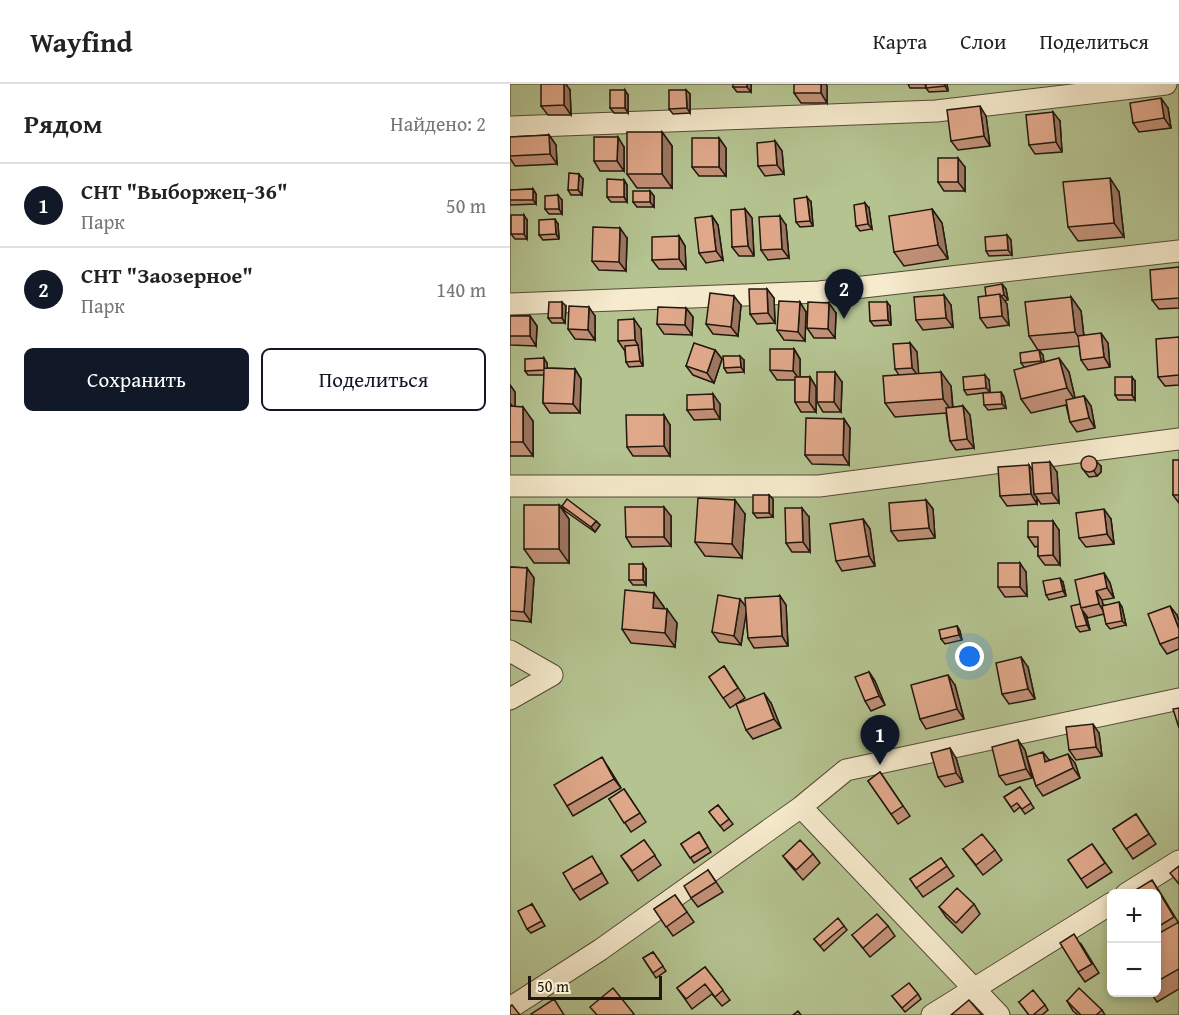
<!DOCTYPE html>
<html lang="ru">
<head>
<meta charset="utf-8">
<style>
	:root { --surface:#fff; --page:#f2f2f2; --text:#222; --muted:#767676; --line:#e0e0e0; --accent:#111827 }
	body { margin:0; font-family:"Gentium Book Plus",serif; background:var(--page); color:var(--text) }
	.controls { position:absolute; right:18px; bottom:18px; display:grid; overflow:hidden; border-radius:9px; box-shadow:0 3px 9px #0003 }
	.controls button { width:54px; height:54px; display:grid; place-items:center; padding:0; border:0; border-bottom:2px solid var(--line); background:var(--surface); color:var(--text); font:30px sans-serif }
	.scale { position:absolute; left:18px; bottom:15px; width:134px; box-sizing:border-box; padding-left:6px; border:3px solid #21180d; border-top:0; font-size:16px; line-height:21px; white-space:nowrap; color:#21180d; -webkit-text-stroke:4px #f6ebcd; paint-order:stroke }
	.you { position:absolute; left:460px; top:573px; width:21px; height:21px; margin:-15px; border:4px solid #fff; border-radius:50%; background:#1a73e8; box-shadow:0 0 0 9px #1a73e833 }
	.badge { display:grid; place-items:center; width:39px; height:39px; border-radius:50%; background:var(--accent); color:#fff; font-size:20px; font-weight:700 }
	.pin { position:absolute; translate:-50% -50px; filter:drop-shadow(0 2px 3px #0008) }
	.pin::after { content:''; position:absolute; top:32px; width:21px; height:18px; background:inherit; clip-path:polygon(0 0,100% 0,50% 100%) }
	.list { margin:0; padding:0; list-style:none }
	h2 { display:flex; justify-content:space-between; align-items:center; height:78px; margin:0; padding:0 24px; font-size:26px }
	h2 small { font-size:20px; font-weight:400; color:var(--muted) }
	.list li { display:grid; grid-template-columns:39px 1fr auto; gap:18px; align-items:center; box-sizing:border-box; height:84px; padding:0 24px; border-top:2px solid var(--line) }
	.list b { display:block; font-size:22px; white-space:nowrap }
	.list p { margin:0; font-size:20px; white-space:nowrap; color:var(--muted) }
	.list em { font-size:20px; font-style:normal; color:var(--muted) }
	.actions { display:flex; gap:12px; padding:18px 24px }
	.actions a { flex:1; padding:14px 0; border:2px solid var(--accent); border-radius:9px; text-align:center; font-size:21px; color:var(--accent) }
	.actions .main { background:var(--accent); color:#fff }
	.map { position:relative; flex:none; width:669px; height:931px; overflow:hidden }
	header { display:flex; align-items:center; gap:36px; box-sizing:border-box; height:84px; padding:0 30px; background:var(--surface); border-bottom:2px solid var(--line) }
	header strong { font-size:28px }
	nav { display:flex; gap:33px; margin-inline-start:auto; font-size:21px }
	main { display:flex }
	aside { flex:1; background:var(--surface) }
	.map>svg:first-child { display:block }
	.green { fill:#b4c390; stroke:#6a6e4e; stroke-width:1.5; fill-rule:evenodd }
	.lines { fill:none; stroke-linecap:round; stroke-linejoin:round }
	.street-casing { stroke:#554a36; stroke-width:23 }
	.street { stroke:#f6ebcd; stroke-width:21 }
	.wall { fill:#c19077; stroke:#21180d; stroke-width:1.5 }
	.shaded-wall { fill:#9d7661; stroke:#21180d; stroke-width:1.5 }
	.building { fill:#e0a88a; stroke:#21180d; stroke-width:1.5 }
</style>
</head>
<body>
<header>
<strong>Wayfind</strong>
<nav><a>Карта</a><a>Слои</a><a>Поделиться</a></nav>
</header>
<main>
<aside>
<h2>Рядом<small>Найдено: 2</small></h2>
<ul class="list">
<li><span class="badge">1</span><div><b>СНТ &quot;Выборжец-36&quot;</b><p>Парк</p></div><em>50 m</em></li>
<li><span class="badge">2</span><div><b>СНТ &quot;Заозерное&quot;</b><p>Парк</p></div><em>140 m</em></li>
</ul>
<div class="actions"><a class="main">Сохранить</a><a>Поделиться</a></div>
</aside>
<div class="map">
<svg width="669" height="931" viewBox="0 0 669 931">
	<rect width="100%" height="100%" fill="#f1e0b2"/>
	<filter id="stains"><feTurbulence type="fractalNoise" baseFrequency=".00333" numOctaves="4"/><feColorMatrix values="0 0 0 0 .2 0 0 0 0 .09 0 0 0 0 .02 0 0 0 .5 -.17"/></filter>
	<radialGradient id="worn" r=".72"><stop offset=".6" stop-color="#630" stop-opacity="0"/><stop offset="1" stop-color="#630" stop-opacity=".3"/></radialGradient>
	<path class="green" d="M0 0H669V931H0ZM602 810H646V908H602Z"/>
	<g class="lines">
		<defs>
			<path id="street" d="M0 43 426 27 656 0
				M0 220 309 208 669 167
				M0 402H309L669 355
				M0 567 42 591
				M0 615 42 591
				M291 723 489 931
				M616 810 669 777
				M0 924 90 866 291 723 336 686 669 615
				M422 931 602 819"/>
		</defs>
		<use href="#street" class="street-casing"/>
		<use href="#street" class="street"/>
	</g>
	<path class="wall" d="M241 0V8H227L223 3Z
		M398 0H415L416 4H400Z
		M437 0 438 7 419 8 416 4Z
		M317 2V19H291L284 9Z
		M60 6 61 31H38L31 22Z
		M176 6 180 10V29L163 30 159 25Z
		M118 11V29H104L100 24Z
		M658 24 661 44 629 48 623 39Z
		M476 32 480 62 448 66 441 57Z
		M550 37 552 68 525 70 519 61Z
		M152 48 162 62V104H127L117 90Z
		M39 51 46 61 47 80 5 82 0 74V53Z
		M209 54 216 64V92H189L182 83Z
		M265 57 272 67 274 90 255 92 248 82Z
		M114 63V87H90L84 77Z
		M455 83V107H434L428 98Z
		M73 95 72 111H61L58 106Z
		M114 96 117 101V118H101L97 113Z
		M23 105 26 110V120L1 121 0 120V106Z
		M140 107 144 112V123H127L123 118Z
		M609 108 614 153 568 157 558 143Z
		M52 116V130H39L35 125Z
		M301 118 303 142 290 143 286 138Z
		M359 124 362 145 350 147 346 142Z
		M235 125 242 134 244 172H229L222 163Z
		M422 125 432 139 438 175 394 182 384 168Z
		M202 132 208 141 213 176 196 179 189 169Z
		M17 136V155H5L1 150Z
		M48 140 49 155 33 156 29 151Z
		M276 141 279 174 258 176 251 166Z
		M497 151 501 156 502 171 479 172 476 167Z
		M169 152 175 162 176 185H149L142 176Z
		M117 154 116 187 89 186 82 177Z
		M669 183V224L649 225 642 216Z
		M492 200 496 205 498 216 494 217 497 220 499 241 477 244 470 234 476 212Z
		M257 205 264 214 265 239 247 240 240 230Z
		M561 213 571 227 574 252 598 259 600 283 578 286 571 276 569 262 529 266 533 271 534 278 549 275 559 288 565 314 574 312 581 322 585 344 567 348 560 338 556 321 521 329 511 315 514 283 511 279 528 266 519 252Z
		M231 221 228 252 203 250 196 240Z
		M441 221 443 243 413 246 406 236Z
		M56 222 55 239H42L38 234Z
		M380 222 381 241 364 242 360 237Z
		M176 224 183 233 182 251 154 250 147 240Z
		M296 228 295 257 274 256 267 246Z
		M326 229 325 254H304L297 244Z
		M0 232H20L27 242 26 262 0 261Z
		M85 232V256L65 255 58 245Z
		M131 245 133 282 119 283 116 278 115 267 108 257Z
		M669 253V301L655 302 648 293Z
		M400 259 407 268 408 290 441 302 443 323 453 322 460 331 464 364 446 366 440 357 436 329 385 333 375 319 389 291 385 285Z
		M284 265 290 275V293H300L306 303V328H291L285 318V296H267L260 286Z
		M205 266 212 275 204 299 183 291 176 282Z
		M234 276V288L217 289 214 284Z
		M37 279V284L65 285 71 295 70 329H40L33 319 34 291H18L15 287Z
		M479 296 480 308 457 311 454 306Z
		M625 297V316H608L605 311Z
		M332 298 331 328H313L307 318Z
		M0 301 5 308V322L23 337V372H0Z
		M491 308 494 313 496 324 478 326 474 321Z
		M210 320V335L184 336 177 326Z
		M334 335 340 344 339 381 302 380 295 371Z
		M160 341V372H123L117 363Z
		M669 376V419L663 411Z
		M591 382V388L587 392 579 393 572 384Z
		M523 387 547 388 549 419 531 420 527 414V420L497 422 490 412Z
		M259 411 263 415V433L247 434 243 429Z
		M416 416 423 425 425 454 388 457 381 447Z
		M49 421 59 435V479H24L14 465Z
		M52 422 86 437 90 441 85 448 55 427Z
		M235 430 232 474 195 472 185 458Z
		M161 432V462L122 463 116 453Z
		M299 433 300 468H282L276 459Z
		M353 435 360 445 365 482 332 487 326 477Z
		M601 435 604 460 576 463 569 454Z
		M549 446 550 481H535L528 472V462L525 463 518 453Z
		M0 483 17 484 24 494 21 538 1 536 0 535Z
		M136 485V501H123L119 496Z
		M516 488 517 512 495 513 488 503Z
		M594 489 600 499 604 514 592 516 593 521 612 523 616 541 600 545 596 540 594 530 578 534 576 531 580 546 570 548 566 543 570 520Z
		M553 498 556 512 539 516 536 511Z
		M144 509 154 523V524L167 539 165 563 121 559 112 545Z
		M270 512 276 521 278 562 244 564 238 554 236 528 231 561 209 558 202 548 236 523Z
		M667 531 669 537V565L657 570 650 560Z
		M447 542 450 547 452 556 435 560 431 555Z
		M214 582 235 614 220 624 199 593Z
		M518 583 525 615 499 620 492 610Z
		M359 588 365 597 375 621 361 627 355 617Z
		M445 601 454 635 416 645 410 635Z
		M261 619 271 644 243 655 236 646Z
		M589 649 592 672 566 676 559 666Z
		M508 656 515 666 517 673 565 679 570 694 533 712 526 702 517 673 522 694 496 701 489 692Z
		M446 674 453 698 435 703 428 693Z
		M98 683 111 704 63 732 57 722Z
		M370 688 400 732 388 740 358 697Z
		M510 703 524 724 515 730 510 723 504 728 494 713Z
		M114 705 136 738 121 748 99 715Z
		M208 721 223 740 214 747 199 728Z
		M626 730 646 760 623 775 603 745Z
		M189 748 201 768 184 779 171 760Z
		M134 756 151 781 128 797 111 772Z
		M582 760 602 788 577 804 558 776Z
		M453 765 485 766 492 776 473 791Z
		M303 770 310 779 293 796 280 781 273 772Z
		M431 774 444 792 413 813 400 795Z
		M88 782 98 799 70 816 63 806Z
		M198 786 213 808 188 823 181 814Z
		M642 796 651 810 668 838H669V905L647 918 641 909H646V810Z
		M165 811 184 838 163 852 144 825Z
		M22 820 35 842 21 849 17 845Z
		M464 820 470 830 452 849 436 833 429 823Z
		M334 842 337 846 314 867 304 855Z
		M378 842 385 852 360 873 342 851Z
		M571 860 589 889 575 898 568 888Z
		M143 868 156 887 146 894 133 874Z
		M195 883 220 916 212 922 202 910 182 925 167 904Z
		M408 910 411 915 395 928 382 912Z
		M557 917 592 926 595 931H568L563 927Z
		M509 918 535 921 538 926 532 931H519Z"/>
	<path class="shaded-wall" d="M54 0H56L60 6 61 31 54 21Z
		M237 0H241V8L237 3Z
		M311 0H316L317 2V19L311 9Z
		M434 0H437L438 7 435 2Z
		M115 6 118 11V29L115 24Z
		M176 6 180 10V29L177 24Z
		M651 14 658 24 661 44 654 34Z
		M470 22 476 32 480 62 474 52Z
		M543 28 550 37 552 68 546 58Z
		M152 48 162 62V104L152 90Z
		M39 51 46 61 47 80 40 70Z
		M108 53 114 63V87L107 77Z
		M209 54 216 64V92L209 83Z
		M265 57 272 67 274 90 267 81Z
		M448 74 455 83V107L448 98Z
		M69 90 73 95 72 111 68 106Z
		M600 94 609 108 614 153 604 139Z
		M114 96 117 101V118L114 113Z
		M23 105 26 110V120L23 116Z
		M140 107 144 112V123L140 118Z
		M48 111 52 116V130L49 125Z
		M297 113 301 118 303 142 300 137Z
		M355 119 359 124 362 145 358 140Z
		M235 125 242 134 244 172 238 162Z
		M422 125 432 139 438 175 428 161Z
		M14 131 17 136V155L14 150Z
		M202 132 208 141 213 176 206 167Z
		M270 132 276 141 279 174 272 165Z
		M45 135 48 140 49 155 46 150Z
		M110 144 117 154 116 187 109 178Z
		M497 151 501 156 502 171 498 166Z
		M169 152 175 162 176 185 169 175Z
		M492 200 496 205 498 216 494 211Z
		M257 205 264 214 265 239 258 229Z
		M490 210 497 220 499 241 492 232Z
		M434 211 441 221 443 243 436 234Z
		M224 212 231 221 228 252 221 243Z
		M561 213 571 227 575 262 565 248Z
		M52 218 56 222 55 239 52 234Z
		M290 218 296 228 295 257 288 248Z
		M377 218 380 222 381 241 378 236Z
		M319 219 326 229 325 254 318 245Z
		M79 223 85 232V256L78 246Z
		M176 224 183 233 182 251 175 241Z
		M20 232 27 242 26 262 20 252Z
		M124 235 131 245 133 282 130 277 128 261 125 256Z
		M591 249 598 259 600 283 594 273Z
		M400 259 407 268 409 293 402 284Z
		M284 265 290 275V296L283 287Z
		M205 266 212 275 204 299 197 289Z
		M529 266 533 271 534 281 531 277Z
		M230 272 234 276V288L231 283Z
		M34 274 37 279 38 291 34 286Z
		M549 274 559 288 566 318 557 304Z
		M65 285 71 295 70 329 63 320Z
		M325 288 332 298 331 328 324 318Z
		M431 288 441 302 443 329 433 315Z
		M475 291 479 296 480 308 476 304Z
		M300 293 306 303V328L299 318Z
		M622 293 625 297V316L622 311Z
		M0 301 5 308V326L0 319Z
		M491 308 494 313 496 324 492 320Z
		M203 310 210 320V335L204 325Z
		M574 312 581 322 585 344 579 334Z
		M453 322 460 331 464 364 457 355Z
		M13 323 23 337V372L13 358Z
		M154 331 160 341V372L154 362Z
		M334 335 340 344 339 381 333 371Z
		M540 378 547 388 549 419 542 409Z
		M587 378 591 382V388L587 392 584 387Z
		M519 381 525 390 524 410 527 414V420L521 410Z
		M259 411 263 415V433L259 429Z
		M225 416 235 430 232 474 222 460Z
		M416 416 423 425 425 454 419 444Z
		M49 421 59 435V479L49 465Z
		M154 423 161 432V462L154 453Z
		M292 424 299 433 300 468 293 458Z
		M594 425 601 435 604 460 597 450Z
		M353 435 360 445 365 482 359 472Z
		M86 437 90 441 85 448 81 443Z
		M543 437 549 446 550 481 543 471Z
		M510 479 516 488 517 512 510 503Z
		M133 480 136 485V501L133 496Z
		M17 484 24 494 21 538 14 528Z
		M594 489 600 499 604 514 597 504Z
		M550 494 553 498 556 512 553 507Z
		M586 507 592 516 595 530 589 520Z
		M144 509 154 523 153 538 143 524Z
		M270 512 276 521 278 562 272 552Z
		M230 515 237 524 231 561 224 552Z
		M609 518 612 523 616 541 612 537Z
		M660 522 667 531 669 537V545Z
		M157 525 167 539 165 563 155 549Z
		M573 527 576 531 580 546 577 541Z
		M447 542 450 547 452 556 449 551Z
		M511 573 518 583 525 615 518 605Z
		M359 588 365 597 375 621 369 612Z
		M438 591 445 601 454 635 447 625Z
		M254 609 261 619 271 644 264 635Z
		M583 640 589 649 592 672 586 663Z
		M508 656 515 666 522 694 516 685Z
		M440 664 446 674 453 698 446 689Z
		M533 668 540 677 535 678Z
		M558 670 565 679 570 694 563 684Z
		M92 673 98 683 111 704 104 695Z"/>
	<path class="building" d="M31 0H54V21L31 22Z
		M223 0H237V3H223Z
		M284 0H311V9H284Z
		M416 0H434L435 2 416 4Z
		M100 6H115V24H100Z
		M159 6H176L177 24 159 25Z
		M651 14 654 34 623 39 620 19Z
		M470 22 474 52 441 57 437 26Z
		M543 28 546 58 519 61 516 31Z
		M117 48H152V90H117Z
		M39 51 40 70 0 72V53Z
		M84 53H108L107 77H84Z
		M182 54H209V83H182Z
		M265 57 267 81 248 82 247 59Z
		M428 74H448V98H428Z
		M59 89 69 90 68 106H58Z
		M600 94 604 139 558 143 553 98Z
		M97 95 114 96V113H97Z
		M23 105V116H0V106Z
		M123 107H140V118H123Z
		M48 111 49 125H35V112Z
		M297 113 300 137 286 138 284 115Z
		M355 119 358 140 346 142 344 121Z
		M235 125 238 162 222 163 221 126Z
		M422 125 428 161 384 168 379 132Z
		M1 131H14V150H1Z
		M202 132 206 167 189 169 185 134Z
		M270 132 272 165 251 166 249 133Z
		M45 135 46 150 29 151V136Z
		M83 143 110 144 109 178 82 177Z
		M497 151 498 166 476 167 475 153Z
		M169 152V175L142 176V153Z
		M669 183V214L642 216 640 186Z
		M492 200 494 211 490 212V210L476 212 475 203Z
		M239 205H257L258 229 240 230Z
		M200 209 224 212 221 243 196 240Z
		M490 210 492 232 470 234 468 213Z
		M434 211 436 234 406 236 404 213Z
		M561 213 565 248 519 252 515 218Z
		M269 217 290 218 288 248 267 246Z
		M39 218H52V234H38Z
		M298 218 319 219 318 245 297 244Z
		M359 218H377L378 236 360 237Z
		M59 222 79 223 78 246 58 245Z
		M148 223 176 224 175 241 147 240Z
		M0 232H20V252H0Z
		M124 235 125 256 108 257V236Z
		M591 249 594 273 571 276 568 252Z
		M669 253V291L648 293 646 255Z
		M184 259 205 266 197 289 176 282Z
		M400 259 402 284 385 285 383 260Z
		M128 261 130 277 116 278 115 262Z
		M260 265H284L283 287 260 286Z
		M529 266 531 277 511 279 510 269Z
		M213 272H230L231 283 214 284Z
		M34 274V286L15 287V275Z
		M549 274 557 304 511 315 504 286Z
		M34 284 65 285 63 320 33 319Z
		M307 288H325L324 318H307Z
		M431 288 433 315 375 319 373 292Z
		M475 291 476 304 454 306 453 293Z
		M285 293H300L299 318H285Z
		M605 293H622V311H605Z
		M491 308 492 320 474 321 473 309Z
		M203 310 204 325 177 326V311Z
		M574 312 579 334 560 338 556 316Z
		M0 322 13 323V358H0Z
		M453 322 457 355 440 357 436 324Z
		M116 331H154V362L117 363Z
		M296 334 334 335 333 371H295Z
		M571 380a8 8 0 1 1 16 0a8 8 0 1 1-16 0Z
		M663 376H669V411H663Z
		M540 378 542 409 524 410 522 379Z
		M519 381 521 410 490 412 488 383Z
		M243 411H259V429H243Z
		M188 414 225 416 222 460 185 458Z
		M57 415 86 437 81 443 52 422Z
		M416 416 419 444 381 447 379 419Z
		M14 421H49V465H14Z
		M115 423H154V453H116Z
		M275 424H292L293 458 276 459Z
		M594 425 597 450 569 454 566 429Z
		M353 435 359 472 326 477 320 440Z
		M518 437H543V471L528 472V453H518Z
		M488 479H510V503H488Z
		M119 480H133V496H119Z
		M0 483 17 484 14 528 0 527Z
		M594 489 597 504 586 507 589 520 571 524 565 496Z
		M550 494 553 507 536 511 533 497Z
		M115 506 144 509 143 524 157 525 155 549 112 545Z
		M208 511 230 515 224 552 202 548Z
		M270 512 272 552 238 554 235 514Z
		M609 518 612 537 596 540 592 522Z
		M570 520 577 541 566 543 561 522Z
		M660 522 669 545V553L650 560 638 530Z
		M447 542 449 551 431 555 429 546Z
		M511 573 518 605 492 610 486 579Z
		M214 582 228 604 213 614 199 593Z
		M359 588 369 612 355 617 345 593Z
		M438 591 447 625 410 635 401 601Z
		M254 609 264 635 236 646 226 620Z
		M669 624V644L663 625Z
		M583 640 586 663 559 666 556 643Z
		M508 656 516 685 489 692 482 663Z
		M440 664 446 689 428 693 421 669Z
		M533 668 535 678 558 670 563 684 526 702 517 673Z
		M92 673 104 695 57 722 44 701Z
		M370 688 393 722 381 730 358 697Z
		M510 703 521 719 512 725 507 719 501 723 494 713Z
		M114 705 130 729 114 739 99 715Z
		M208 721 219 735 210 742 199 728Z
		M626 730 639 750 616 765 603 745Z
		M189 748 198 763 180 774 171 760Z
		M472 750 485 766 466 781 453 765Z
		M134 756 145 771 122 787 111 772Z
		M290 756 303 770 286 786 273 772Z
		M582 760 595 779 571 795 558 776Z
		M82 772 92 789 63 806 53 789Z
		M431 774 437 782 406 804 400 795Z
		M669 782V800L660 789Z
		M198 786 206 798 181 814 174 802Z
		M642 796 664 833 646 844V810H619Z
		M447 804 464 820 446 839 429 823Z
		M165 811 177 828 156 843 144 825Z
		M22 820 32 837 17 845 8 827Z
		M367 830 378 842 353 864 342 851Z
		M328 834 334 842 310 862 304 855Z
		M669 838V885L646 898V851Z
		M564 850 582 880 568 888 550 859Z
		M143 868 153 882 143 889 133 874Z
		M195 883 213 906 205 913 195 900 176 915 167 904Z
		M399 899 408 910 392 924 382 912Z
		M103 904 124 930 122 931H87L80 923Z
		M569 904 592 926 586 931H571L557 917Z
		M523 906 535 921 523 931H519L509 918Z
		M44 915 54 931H22L21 930Z
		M459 916 472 931H441Z
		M2 921 10 931H0V922Z
		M288 927 291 931H283Z"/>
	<rect width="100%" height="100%" filter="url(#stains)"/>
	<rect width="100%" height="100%" fill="url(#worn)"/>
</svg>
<div class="controls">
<button>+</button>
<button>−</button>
</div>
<div class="scale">50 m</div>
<div class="you"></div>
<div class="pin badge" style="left:370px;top:681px">1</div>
<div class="pin badge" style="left:334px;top:235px">2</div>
</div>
</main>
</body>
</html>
